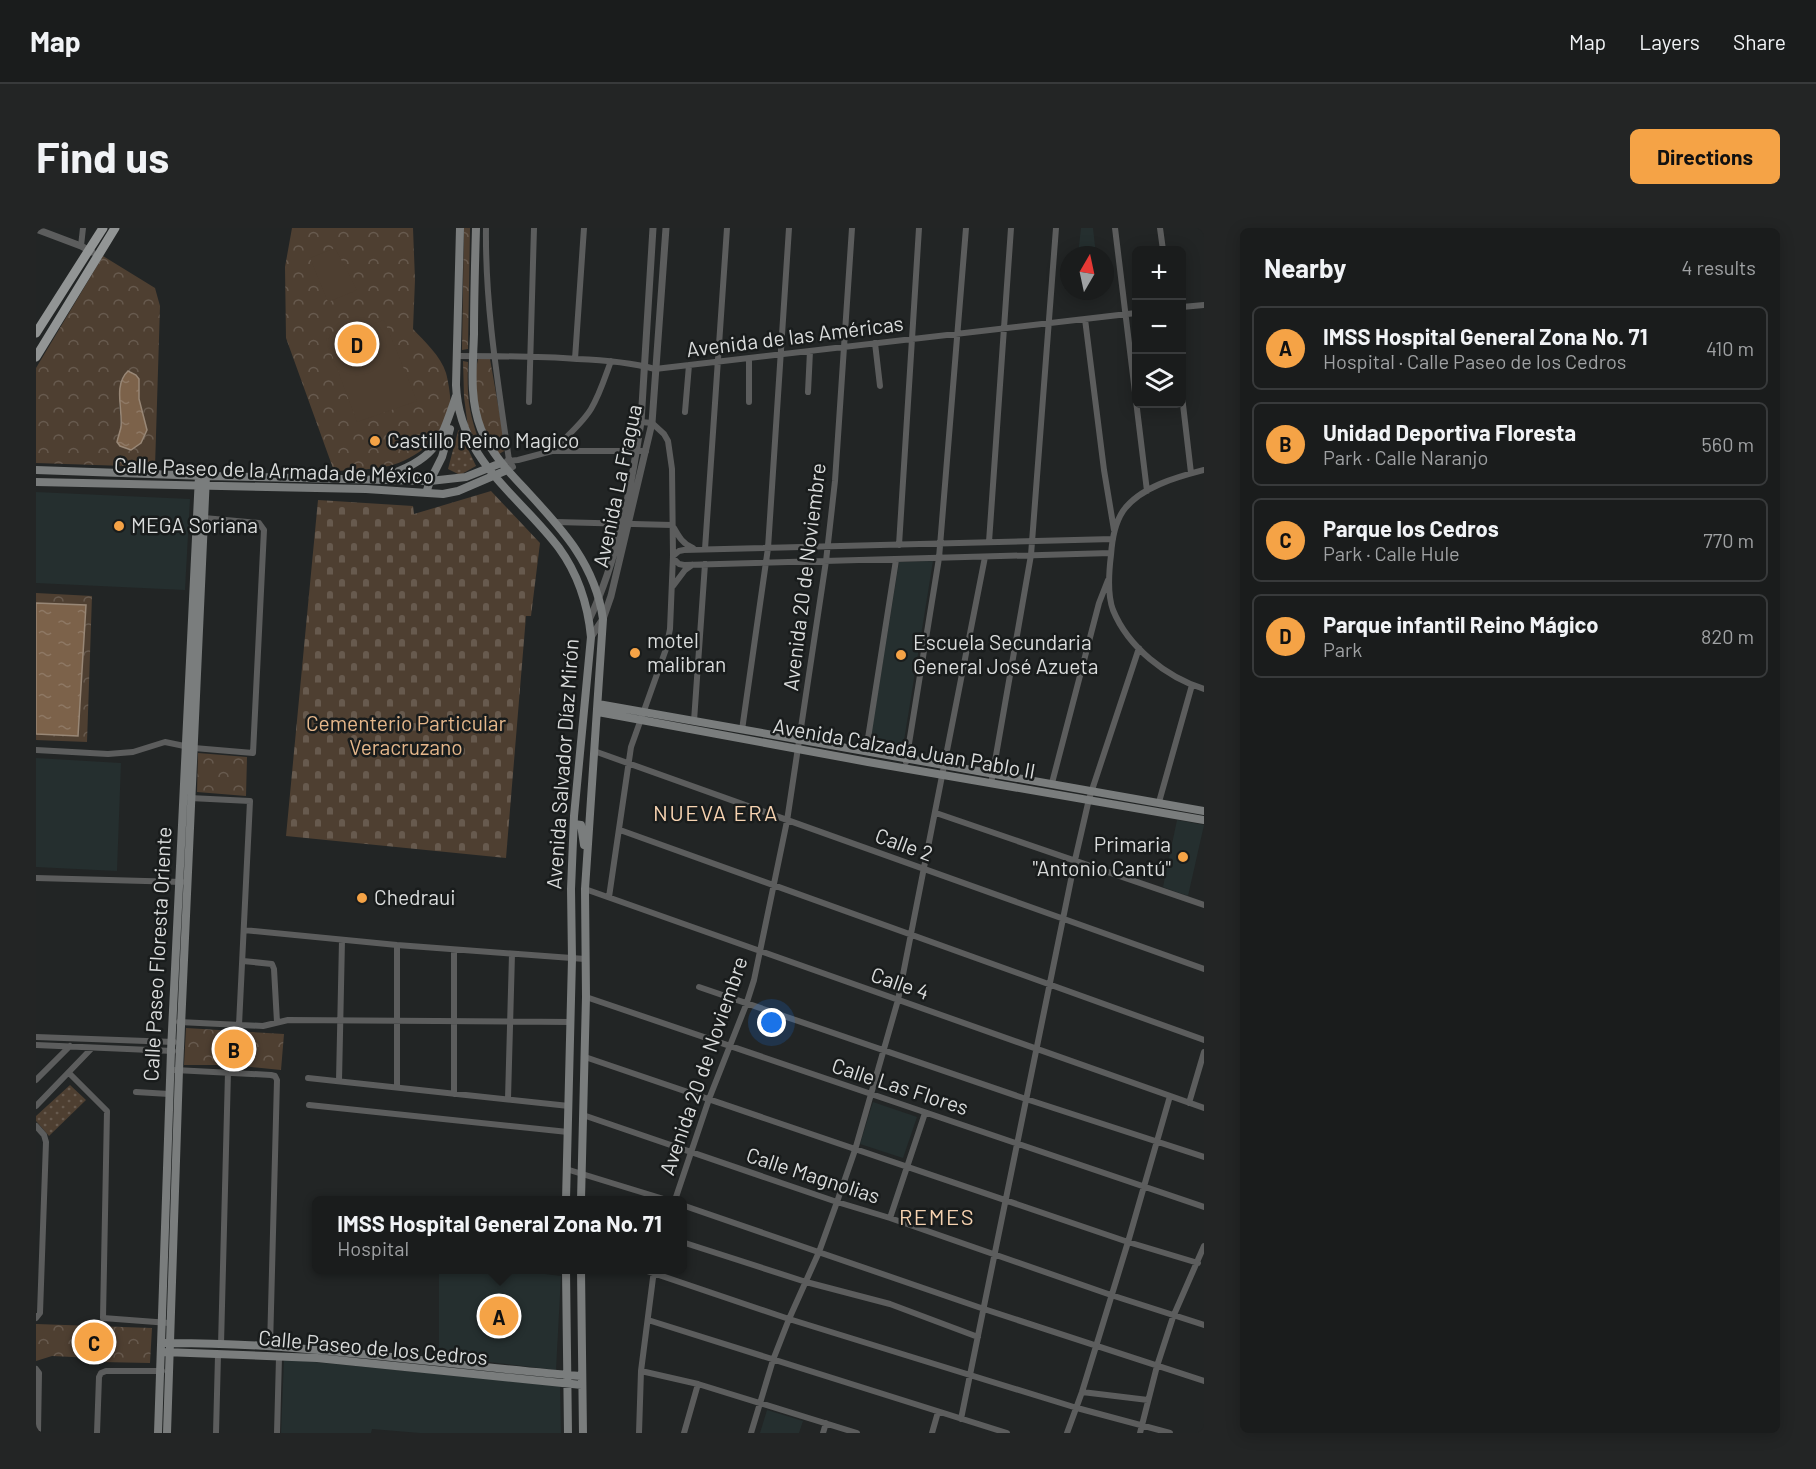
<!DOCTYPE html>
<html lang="en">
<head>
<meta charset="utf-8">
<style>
	:root { --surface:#1a1c1c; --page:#232525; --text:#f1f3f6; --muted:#9fa1a3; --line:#383a3b; --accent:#f5a346 }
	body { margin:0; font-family:Barlow,sans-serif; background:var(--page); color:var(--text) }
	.controls { position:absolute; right:18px; top:18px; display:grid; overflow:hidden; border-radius:9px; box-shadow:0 3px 15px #0003 }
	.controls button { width:54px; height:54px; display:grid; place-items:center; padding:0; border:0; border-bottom:2px solid var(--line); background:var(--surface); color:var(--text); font:30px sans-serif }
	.compass { position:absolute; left:1024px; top:18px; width:54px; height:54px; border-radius:50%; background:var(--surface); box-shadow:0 3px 15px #0003; rotate:9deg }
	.you { position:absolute; left:736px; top:795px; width:21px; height:21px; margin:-15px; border:4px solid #fff; border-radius:50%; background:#1a73e8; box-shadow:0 0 0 9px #1a73e833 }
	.badge { display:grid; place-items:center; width:39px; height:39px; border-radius:50%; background:var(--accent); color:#111; font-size:20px; font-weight:700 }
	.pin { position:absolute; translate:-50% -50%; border:3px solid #fff; box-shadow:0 2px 6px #0006 }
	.popup { position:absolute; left:276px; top:968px; width:375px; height:78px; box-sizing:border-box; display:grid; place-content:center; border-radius:9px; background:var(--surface); filter:drop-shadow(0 2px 4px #0005); font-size:20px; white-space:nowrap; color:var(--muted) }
	.popup b { font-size:22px; color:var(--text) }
	.popup::after { content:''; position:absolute; left:50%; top:100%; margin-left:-12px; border:12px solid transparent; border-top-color:var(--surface) }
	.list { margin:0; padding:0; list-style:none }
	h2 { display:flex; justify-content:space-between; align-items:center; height:78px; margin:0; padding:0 24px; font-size:26px }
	h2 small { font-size:20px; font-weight:400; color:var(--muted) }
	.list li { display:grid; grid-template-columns:39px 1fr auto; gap:18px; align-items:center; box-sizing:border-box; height:84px; margin:0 12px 12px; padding:0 12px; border:2px solid var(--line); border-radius:9px }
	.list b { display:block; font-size:22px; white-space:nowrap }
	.list p { margin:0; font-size:20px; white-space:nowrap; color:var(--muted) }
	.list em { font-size:20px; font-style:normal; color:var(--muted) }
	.icon { flex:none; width:33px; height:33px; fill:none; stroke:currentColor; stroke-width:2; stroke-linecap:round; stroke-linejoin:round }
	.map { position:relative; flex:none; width:1168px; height:1205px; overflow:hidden; border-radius:9px }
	header { display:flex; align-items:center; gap:36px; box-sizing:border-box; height:84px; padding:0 30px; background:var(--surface); border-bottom:2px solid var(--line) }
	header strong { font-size:28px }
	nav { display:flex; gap:33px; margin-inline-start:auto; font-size:21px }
	.intro { display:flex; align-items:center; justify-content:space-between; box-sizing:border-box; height:144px; padding:0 36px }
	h1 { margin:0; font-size:42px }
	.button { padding:15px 27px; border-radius:9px; background:var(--accent); color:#111; font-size:21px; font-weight:700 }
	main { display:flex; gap:36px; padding:0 36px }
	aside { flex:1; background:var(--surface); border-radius:9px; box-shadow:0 3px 15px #0003 }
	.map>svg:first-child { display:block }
	.built { fill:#252f2f }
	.grass { fill:url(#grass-dots) }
	.forest { fill:url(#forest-crowns); fill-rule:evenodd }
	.cemetery { fill:url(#cemetery-stones) }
	.pitch { fill:#4e3f31 }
	.water { fill:url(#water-ripples); stroke:#988776; stroke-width:1.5 }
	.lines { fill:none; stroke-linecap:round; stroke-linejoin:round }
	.minor { stroke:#5c5d5d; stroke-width:6 }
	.tertiary { stroke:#5c5d5d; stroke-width:7 }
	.secondary { stroke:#7a7d7d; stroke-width:8 }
	.primary { stroke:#929595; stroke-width:9 }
	.poi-dot { fill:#f5a346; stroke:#191c1c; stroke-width:2 }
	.labels { text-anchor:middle; stroke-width:5; stroke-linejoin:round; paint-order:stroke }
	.street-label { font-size:21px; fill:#dadcdc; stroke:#191c1c }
	.poi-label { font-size:21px; fill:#dadcdc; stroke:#191c1c; text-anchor:start }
	.park-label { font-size:21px; fill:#e5b78b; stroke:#191c1c }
	.neighbourhood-label { font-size:22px; letter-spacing:1.5px; fill:#f7d3b1; stroke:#191c1c }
</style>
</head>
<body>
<header>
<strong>Map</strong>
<nav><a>Map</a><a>Layers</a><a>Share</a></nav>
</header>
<div class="intro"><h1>Find us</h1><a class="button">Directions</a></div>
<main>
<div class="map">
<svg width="1168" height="1205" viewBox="0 0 1168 1205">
	<defs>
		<pattern id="grass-dots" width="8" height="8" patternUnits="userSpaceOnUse" patternTransform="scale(1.5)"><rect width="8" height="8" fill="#4e3f31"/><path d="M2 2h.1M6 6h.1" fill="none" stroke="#675a4e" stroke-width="1.8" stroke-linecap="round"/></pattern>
		<pattern id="forest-crowns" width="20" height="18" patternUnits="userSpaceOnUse" patternTransform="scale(1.5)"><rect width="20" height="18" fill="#4e3f31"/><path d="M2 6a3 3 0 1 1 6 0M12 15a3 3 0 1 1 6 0" fill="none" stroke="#675a4e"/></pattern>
		<pattern id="cemetery-stones" width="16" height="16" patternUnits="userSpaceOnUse" patternTransform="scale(1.5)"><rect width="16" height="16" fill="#4e3f31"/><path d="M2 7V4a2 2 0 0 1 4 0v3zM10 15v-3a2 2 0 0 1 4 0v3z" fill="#675a4e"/></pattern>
		<pattern id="water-ripples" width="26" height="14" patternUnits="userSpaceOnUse" patternTransform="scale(1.5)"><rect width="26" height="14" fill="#7c624a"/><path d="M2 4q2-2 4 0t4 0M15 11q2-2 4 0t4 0" fill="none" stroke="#8e7864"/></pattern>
	</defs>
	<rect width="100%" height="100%" fill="#222525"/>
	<path class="built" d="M1045 0H1057L1060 27H1042Z
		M0 264 154 271 149 362 0 355Z
		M897 333 866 525 833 520 863 334Z
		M0 530 85 535 81 643 0 639Z
		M1141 592 1168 597 1152 668 1127 659Z
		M837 874 881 889 867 930 824 916Z
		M403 1042H477L525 1048 520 1142 403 1128Z
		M248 1131 524 1158 525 1205H384L336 1201 335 1205H245Z
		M731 1182 767 1193 763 1205H724Z"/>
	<path class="grass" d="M423 202 440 238 424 247 412 241 422 203Z
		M34 857 50 872 13 908 0 893V888Z"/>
	<path class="forest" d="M256 0H377L379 52 377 101C388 113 405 128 410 145 412 152 416 174 414 181 409 209 380 231 353 238 335 242 317 242 298 243L250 110 249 39Z
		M428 0H434L432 121 426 122Z
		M67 28 119 60 124 78 119 239 0 235V140ZM94 143 103 151V171L111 202 105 215 82 211 85 200 83 173 86 150Z
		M442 131H454L470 222 463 226C458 218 451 210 448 202 438 181 437 153 442 131Z
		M427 133 432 134C431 170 432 183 445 218L432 200 428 169Z
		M0 365 56 368 51 514 0 512Z
		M162 525 211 529 210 568 161 564Z
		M150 800 248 806 245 842 195 837H148Z
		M0 1096 116 1100 114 1135 65 1134 57 1130 16 1128 0 1133Z"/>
	<path class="cemetery" d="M455 263 504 315 495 388H490L470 630 250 608 282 272 377 278 378 286Z"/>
	<path class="pitch" d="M299 20 321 62 292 74 274 30Z
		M348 92 381 173 321 194 290 111Z"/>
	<path class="water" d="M92 143 100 147 103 151V171L111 202 105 215 95 222 84 218 81 214C82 209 84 204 85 199 87 182 77 157 92 143Z
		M0 375 50 377 42 508 0 506Z"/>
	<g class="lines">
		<path class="minor" d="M450 0C449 78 462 155 473 232L477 239
			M1079 0 1111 263
			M1124 0 1127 22
			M45 18 47 0
			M1146 79 1168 77
			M1049 91 1068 242 1078 302
			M839 115 844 158
			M421 128C461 128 501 128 541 131 568 132 593 134 619 141L1100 85
			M539 131 548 0
			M772 164 774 123
			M1146 168 1155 245
			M493 174 498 0
			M713 174V130
			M649 184 653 137
			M516 223C530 209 545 197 555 181 564 166 569 149 575 133
			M471 233 482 232 516 223H610
			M1168 242C1141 249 1104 259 1087 283 1079 295 1076 312 1075 327 1073 343 1071 366 1077 382 1092 419 1130 449 1168 461
			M520 294 636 297
			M638 300C643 309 647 316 657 320
			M953 314 975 0
			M863 317 883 0
			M669 321 691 0
			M637 328 643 323 648 322 1077 311
			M637 330 643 336 648 337 1075 325
			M637 358 649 342 656 337
			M658 493 669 336
			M706 502 732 320 753 0
			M0 522 72 526 97 524 129 514 158 520 217 525 228 302 223 295 168 290
			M558 523 1168 741
			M830 523 860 332
			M870 534 903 330 930 0
			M1016 555 1063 375 1072 352
			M955 556 995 327 1020 0
			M154 570 214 573 203 797
			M1123 574 1156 457
			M900 585 1168 677
			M584 602 1168 812
			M0 650 146 654
			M549 661 1168 880
			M573 669 595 519 630 421 634 401 637 328 636 241 632 213 628 206 616 195 605 194
			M208 702 361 717 549 731
			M207 733 236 736 238 741 241 794
			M663 759 990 871 1168 929
			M550 769 1168 979
			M143 794 227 798 252 792 535 794
			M0 809 138 814
			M0 817 137 823
			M549 829 1092 1014 1162 1035
			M139 842 235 847 239 848 241 852 234 1119
			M33 845 71 883 67 1090 133 1095
			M272 850 533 878
			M0 852 34 818
			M303 853 306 712
			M361 859V717
			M100 864 133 866
			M418 866V722
			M472 871 476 726
			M1153 875 1168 824
			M273 877 532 904
			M0 878 56 820
			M547 887 801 974 854 990 1075 1067 1168 1097
			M0 898 8 907 10 914 4 1085 0 1090
			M530 941 631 972
			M639 972 673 871 710 777 718 752 751 593 790 333 799 253 816 0
			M646 977 948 1081 1168 1153
			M854 990 889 885
			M646 1014 770 1054 854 1076 942 1109
			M608 1042 753 1091 1041 1180 1134 1205
			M612 1092 971 1205
			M185 1117 192 844
			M0 1141 3 1145 2 1205
			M605 1143 662 1156 821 1205
			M1046 1164 1112 1172
			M925 1191 1039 632 1053 571 1103 420
			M61 1205 63 1149 65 1145 70 1143H126
			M180 1205 182 1127
			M241 1205 243 1129
			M603 1205 605 1143 618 1042
			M648 1205 662 1156
			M715 1205 737 1132 753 1091 783 1024 801 974 819 922 862 772 949 329
			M787 1205 790 1195
			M896 1205 902 1184
			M1031 1205 1046 1164 1092 1014 1134 868
			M1104 1205 1121 1138 1137 1089 1168 1018"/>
		<path class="tertiary" d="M0 1 45 18 56 24
			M553 392C582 331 595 260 605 194L617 0
			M555 409 567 391 575 368 616 195 630 0"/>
		<path class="secondary" d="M424 0 420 157C423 232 482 266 523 320 542 346 552 378 555 409L538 588 535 661 536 731 530 972
			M440 0C439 35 438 70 438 106 437 137 433 171 445 201 455 225 471 242 488 260 525 300 559 335 567 391L549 661 550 769 545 972
			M0 242 170 248 394 253 430 249 465 235
			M345 250C399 230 402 221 420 168
			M0 254 330 261 407 266 422 263 471 242
			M390 265 394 253 406 229 414 201
			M562 476 1168 583
			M562 484 832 534 1168 592
			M538 596 545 597 548 617
			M530 1042 532 1205
			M545 1042 547 1205
			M127 1115C268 1114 406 1137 545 1148
			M128 1124 281 1130 546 1157
			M122 1205 135 823 163 248
			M131 1205 143 842 170 248"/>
		<path class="primary" d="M0 105 67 0
			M0 129 79 0"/>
	</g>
	<g class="poi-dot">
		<circle cx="339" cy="213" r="6"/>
		<circle cx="83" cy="298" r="6"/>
		<circle cx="599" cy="425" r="6"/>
		<circle cx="865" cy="427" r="6"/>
		<circle cx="1147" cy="629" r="6"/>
		<circle cx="326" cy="670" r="6"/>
	</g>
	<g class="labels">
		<g class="street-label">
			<text transform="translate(759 109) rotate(-7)" y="7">Avenida de las Américas</text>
			<text transform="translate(238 243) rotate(2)" y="7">Calle Paseo de la Armada de México</text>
			<text transform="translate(582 258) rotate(-78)" y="7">Avenida La Fragua</text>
			<text transform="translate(769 349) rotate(-83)" y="7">Avenida 20 de Noviembre</text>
			<text transform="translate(868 521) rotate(10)" y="7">Avenida Calzada Juan Pablo II</text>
			<text transform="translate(527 536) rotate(-86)" y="7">Avenida Salvador Díaz Mirón</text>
			<text transform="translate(868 617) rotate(20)" y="7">Calle 2</text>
			<text transform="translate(122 726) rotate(-87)" y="7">Calle Paseo Floresta Oriente</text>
			<text transform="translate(864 756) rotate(19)" y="7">Calle 4</text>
			<text transform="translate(668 838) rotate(-71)" y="7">Avenida 20 de Noviembre</text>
			<text transform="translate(864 859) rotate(18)" y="7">Calle Las Flores</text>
			<text transform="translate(777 948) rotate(18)" y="7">Calle Magnolias</text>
			<text transform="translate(337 1120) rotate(5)" y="7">Calle Paseo de los Cedros</text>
		</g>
		<g class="poi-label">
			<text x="351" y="220">Castillo Reino Magico</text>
			<text x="95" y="305">MEGA Soriana</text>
			<text x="611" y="420">motel<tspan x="611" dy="24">malibran</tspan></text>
			<text x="877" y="422">Escuela Secundaria<tspan x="877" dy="24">General José Azueta</tspan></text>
			<text x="1135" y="624" text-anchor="end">Primaria<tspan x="1135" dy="24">"Antonio Cantú"</tspan></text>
			<text x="338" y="677">Chedraui</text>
		</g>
		<g class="park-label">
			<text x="370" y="503">Cementerio Particular<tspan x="370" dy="24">Veracruzano</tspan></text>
		</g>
		<g class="neighbourhood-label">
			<text x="680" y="593">NUEVA ERA</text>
			<text x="901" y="997">REMES</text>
		</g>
	</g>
</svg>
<div class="controls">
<button>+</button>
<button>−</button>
<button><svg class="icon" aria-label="layers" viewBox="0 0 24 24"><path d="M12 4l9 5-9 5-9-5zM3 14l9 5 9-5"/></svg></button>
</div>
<svg class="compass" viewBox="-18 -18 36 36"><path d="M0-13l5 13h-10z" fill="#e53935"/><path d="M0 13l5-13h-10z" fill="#9fa1a3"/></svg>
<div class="you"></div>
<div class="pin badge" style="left:463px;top:1088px">A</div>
<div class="popup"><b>IMSS Hospital General Zona No. 71</b>Hospital</div>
<div class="pin badge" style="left:198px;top:821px">B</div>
<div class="pin badge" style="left:58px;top:1114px">C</div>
<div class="pin badge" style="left:321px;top:116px">D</div>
</div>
<aside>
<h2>Nearby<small>4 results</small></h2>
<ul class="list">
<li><span class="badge">A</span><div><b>IMSS Hospital General Zona No. 71</b><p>Hospital · Calle Paseo de los Cedros</p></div><em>410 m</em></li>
<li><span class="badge">B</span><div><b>Unidad Deportiva Floresta</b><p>Park · Calle Naranjo</p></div><em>560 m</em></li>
<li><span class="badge">C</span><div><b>Parque los Cedros</b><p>Park · Calle Hule</p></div><em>770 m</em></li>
<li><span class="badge">D</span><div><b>Parque infantil Reino Mágico</b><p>Park</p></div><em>820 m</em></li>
</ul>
</aside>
</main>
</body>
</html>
